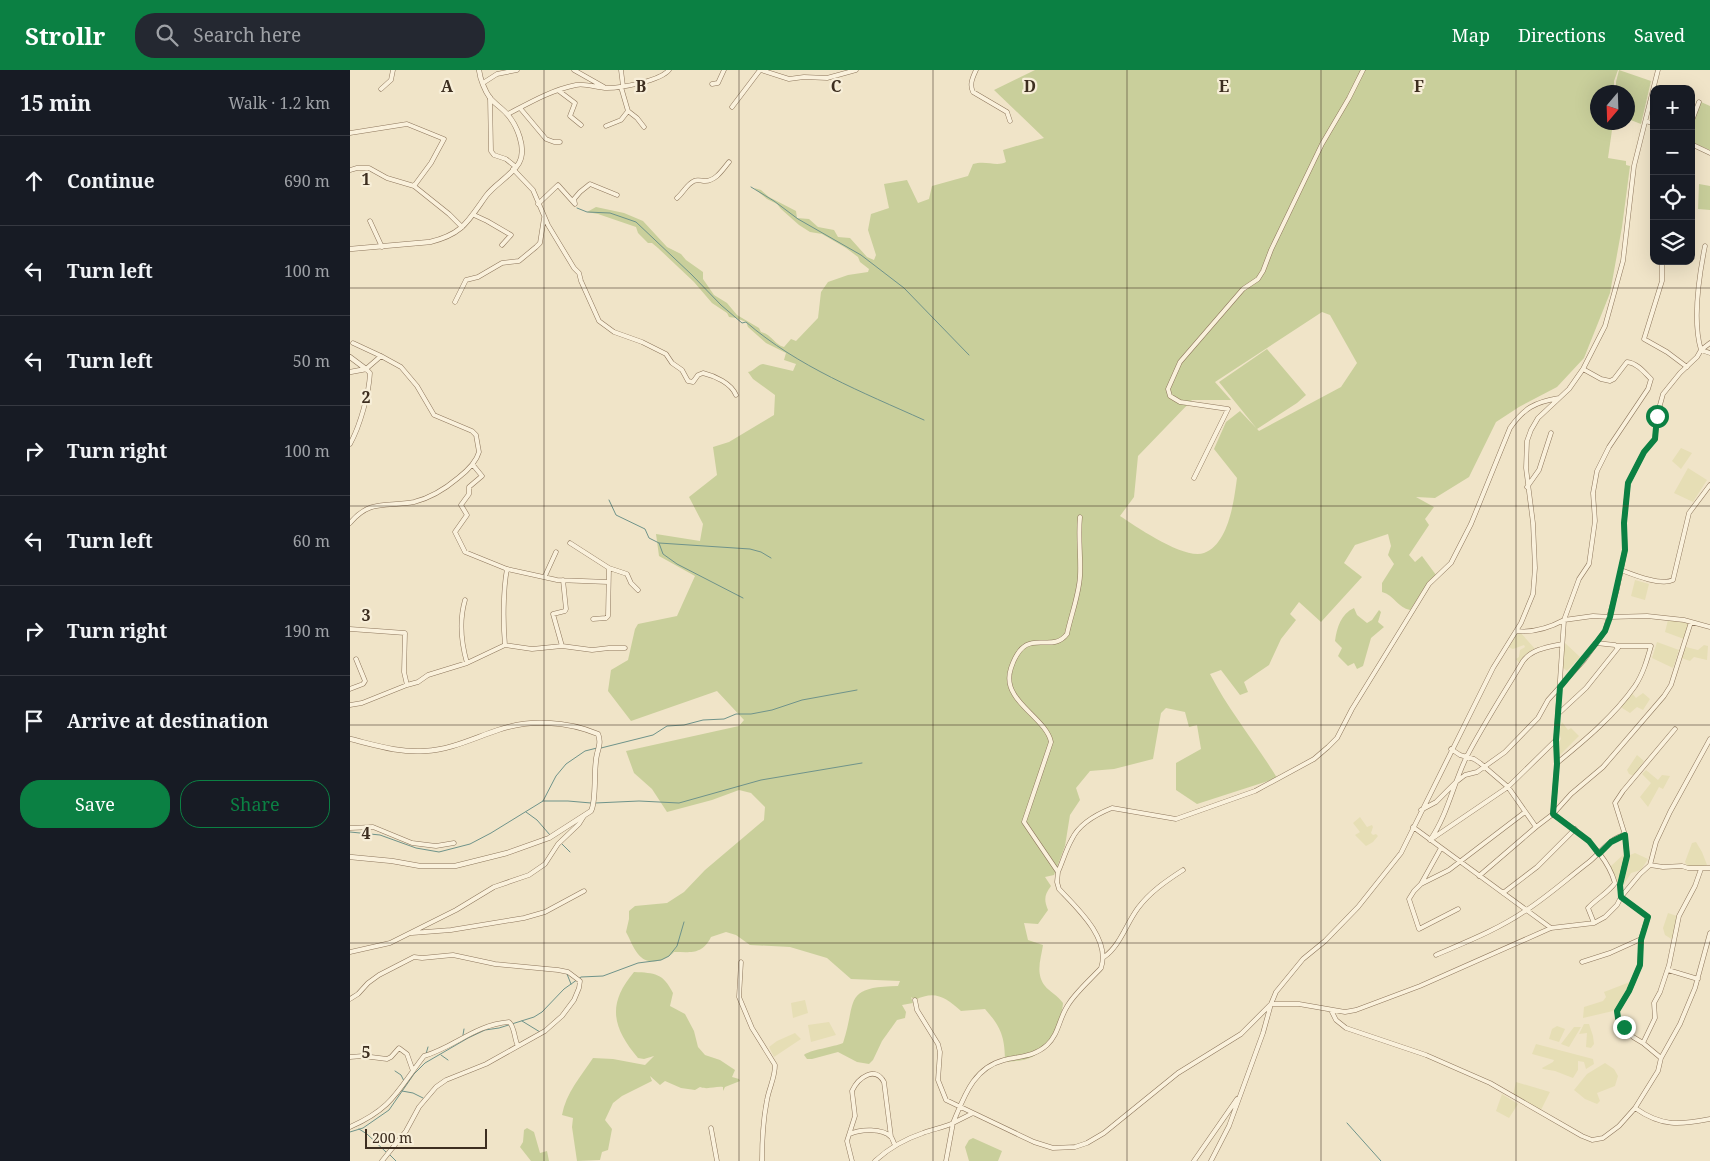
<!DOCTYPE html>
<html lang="en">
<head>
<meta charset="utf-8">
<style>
	:root { --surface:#171b24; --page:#242831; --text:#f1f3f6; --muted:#9ea1a6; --line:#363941; --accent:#0b8043 }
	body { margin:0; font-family:"Noto Serif",serif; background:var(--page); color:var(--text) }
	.controls { position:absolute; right:15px; top:15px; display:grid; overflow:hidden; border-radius:10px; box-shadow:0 5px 20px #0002 }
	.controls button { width:45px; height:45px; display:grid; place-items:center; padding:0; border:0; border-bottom:1px solid var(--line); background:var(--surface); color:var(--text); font:25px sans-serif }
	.compass { position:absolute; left:1240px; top:15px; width:45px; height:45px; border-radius:50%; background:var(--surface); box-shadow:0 5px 20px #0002; rotate:199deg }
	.scale { position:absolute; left:15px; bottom:12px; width:122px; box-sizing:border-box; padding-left:5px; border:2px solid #3d2e20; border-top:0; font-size:14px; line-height:18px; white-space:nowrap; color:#3d2e20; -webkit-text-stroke:4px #f7eed8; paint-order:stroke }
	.stop { position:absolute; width:15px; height:15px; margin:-11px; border:4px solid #0b8043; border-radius:50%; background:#fff }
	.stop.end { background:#0b8043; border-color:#fff; box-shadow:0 1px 5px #0008 }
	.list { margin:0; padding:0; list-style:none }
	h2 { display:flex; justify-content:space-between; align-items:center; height:65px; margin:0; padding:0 20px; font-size:21px }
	h2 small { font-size:16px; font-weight:400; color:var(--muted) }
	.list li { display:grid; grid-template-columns:32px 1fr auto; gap:15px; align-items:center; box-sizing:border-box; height:90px; padding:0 20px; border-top:1px solid var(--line) }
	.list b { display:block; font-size:19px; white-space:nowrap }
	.list em { font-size:16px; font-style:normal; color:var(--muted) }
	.actions { display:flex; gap:10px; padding:15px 20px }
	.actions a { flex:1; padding:11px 0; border:1px solid var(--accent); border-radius:20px; text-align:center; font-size:18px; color:var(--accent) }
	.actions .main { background:var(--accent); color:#fff }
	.icon { flex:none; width:28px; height:28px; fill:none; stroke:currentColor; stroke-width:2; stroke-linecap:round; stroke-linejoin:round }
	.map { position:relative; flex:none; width:1360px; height:1091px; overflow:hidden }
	header { display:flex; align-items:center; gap:30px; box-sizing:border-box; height:70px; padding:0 25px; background:var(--accent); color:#fff }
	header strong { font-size:24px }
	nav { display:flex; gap:28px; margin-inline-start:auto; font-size:18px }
	.search { width:350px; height:45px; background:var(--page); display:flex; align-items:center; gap:12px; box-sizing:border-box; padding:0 18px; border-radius:20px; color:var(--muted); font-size:19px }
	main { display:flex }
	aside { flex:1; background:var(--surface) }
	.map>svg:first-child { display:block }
	.farmland { fill:#e6deb5 }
	.green { fill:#c9cf9b; fill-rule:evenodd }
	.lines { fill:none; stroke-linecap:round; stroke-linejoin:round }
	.stream { stroke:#6f938a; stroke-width:1 }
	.minor-casing { stroke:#8d765c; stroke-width:5 }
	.tertiary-casing { stroke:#8d765c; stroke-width:5.5 }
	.minor { stroke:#faf1dc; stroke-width:4 }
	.tertiary { stroke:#faf1dc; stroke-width:4.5 }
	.route { stroke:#0b8043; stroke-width:6 }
	.grid { fill:none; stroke:#3d2e20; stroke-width:1; stroke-opacity:0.55 }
	.grid-label { font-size:16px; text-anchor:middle; font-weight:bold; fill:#3d2e20; stroke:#f7eed8; stroke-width:4.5; stroke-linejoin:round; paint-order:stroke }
</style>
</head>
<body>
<header>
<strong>Strollr</strong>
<div class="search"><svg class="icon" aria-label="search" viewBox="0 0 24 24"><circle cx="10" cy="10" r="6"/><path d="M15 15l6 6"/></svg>Search here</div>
<nav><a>Map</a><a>Directions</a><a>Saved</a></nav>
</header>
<main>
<aside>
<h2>15 min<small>Walk · 1.2 km</small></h2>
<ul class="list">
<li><svg class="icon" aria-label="ahead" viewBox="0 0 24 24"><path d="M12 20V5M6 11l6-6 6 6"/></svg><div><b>Continue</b></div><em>690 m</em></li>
<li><svg class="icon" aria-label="left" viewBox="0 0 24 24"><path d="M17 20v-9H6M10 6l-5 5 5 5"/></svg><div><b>Turn left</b></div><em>100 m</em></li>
<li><svg class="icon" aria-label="left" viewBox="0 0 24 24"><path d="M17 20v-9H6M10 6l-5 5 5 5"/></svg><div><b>Turn left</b></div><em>50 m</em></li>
<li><svg class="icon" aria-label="right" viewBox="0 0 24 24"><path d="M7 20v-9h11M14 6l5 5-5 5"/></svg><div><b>Turn right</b></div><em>100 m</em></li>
<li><svg class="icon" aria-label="left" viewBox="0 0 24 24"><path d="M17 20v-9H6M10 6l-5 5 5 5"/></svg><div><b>Turn left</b></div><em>60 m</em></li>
<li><svg class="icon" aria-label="right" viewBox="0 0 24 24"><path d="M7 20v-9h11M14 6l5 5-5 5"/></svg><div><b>Turn right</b></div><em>190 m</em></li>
<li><svg class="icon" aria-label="arrive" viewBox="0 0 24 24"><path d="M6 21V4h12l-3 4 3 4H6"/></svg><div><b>Arrive at destination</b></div></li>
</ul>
<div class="actions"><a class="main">Save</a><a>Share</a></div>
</aside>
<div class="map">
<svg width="1360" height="1091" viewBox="0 0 1360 1091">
	<rect width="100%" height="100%" fill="#f0e4c8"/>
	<path class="farmland" d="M1331 378 1342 383 1331 399 1322 391Z
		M1338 398 1357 410 1343 432 1324 423Z
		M1285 510 1299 514 1295 530 1281 526Z
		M1318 550 1339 553 1334 569 1315 562Z
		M1171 563 1185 579 1176 584 1170 594 1166 589 1169 587 1170 580 1175 577 1174 575 1163 579 1158 577 1165 564Z
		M1307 572 1329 580 1323 598 1302 588Z
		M1215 573 1230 587 1217 601 1212 597 1213 581Z
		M1354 575 1358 576 1357 590 1344 587 1340 591 1331 588 1336 577 1348 580Z
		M1281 622 1286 628 1293 623 1300 629 1293 640 1287 637 1280 643 1269 636Z
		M1212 652 1218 660 1221 658 1229 666 1209 686 1206 675 1211 669 1209 662Z
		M1287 685 1294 691 1284 706 1279 704 1277 700Z
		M1296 700 1308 710 1312 705 1320 706 1313 719 1309 717 1298 737 1290 727 1301 713 1292 704Z
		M1010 747 1017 757 1022 755 1023 757 1021 763 1023 765 1026 764 1028 766 1023 772 1016 776 1005 765 1010 762 1003 753Z
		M1346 772 1352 782 1357 795 1348 797 1337 796 1335 792 1342 773Z
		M1275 783 1269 813 1266 814V809L1260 797Z
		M1285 783 1298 789 1291 800 1281 803 1273 816 1280 785Z
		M1318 843 1330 847 1323 870 1315 865 1313 858Z
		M1280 912 1276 923 1263 941 1233 948 1234 937 1253 931 1256 927 1254 922Z
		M455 930 458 943 443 948 441 933Z
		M479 952 486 965 461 972 458 955Z
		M1234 954H1239L1243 966 1244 974 1241 978 1236 977 1237 963 1229 964Z
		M1207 956 1215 959 1209 972 1199 969 1202 959Z
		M1224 957H1231L1219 977 1211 974Z
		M445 963 451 969 424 987 419 977 427 971Z
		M1186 974 1243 989 1244 994 1236 999 1234 992 1228 991V1000L1223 1008 1205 1001 1193 999 1192 998 1203 992 1204 990 1182 984Z
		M1255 993 1264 999 1268 1006 1265 1016 1247 1023 1250 1031 1247 1034 1235 1029 1224 1020 1237 1004Z
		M1166 1012 1200 1022 1191 1040 1163 1025Z
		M1152 1024 1168 1034 1159 1048 1146 1041Z"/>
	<path class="green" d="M685 0H1268L1264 11V22H1248V52L1263 53 1258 88 1276 91V95L1280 96 1272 157 1260 223 1234 288 1207 317 1169 337 1146 352 1119 407 1085 428 1066 427 1084 437 1075 449 1079 455 1059 485 1065 492 1072 486 1086 505 1080 510 1060 540C1048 538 1044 525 1032 522V513L1044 494 1038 485 1041 476 1038 464 1005 475 994 493 1012 507 971 552 949 532 940 544 946 550 931 569 919 595 894 612 898 622 890 625 871 600 860 604C879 641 906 673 927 708L847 734 826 720V693L851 679 847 655 839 657 835 642 816 638 811 643 803 689 764 699 740 701 726 718 730 730 720 745 715 776 704 805 695 807 701 816C694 825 694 830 698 840L688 854 674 853 678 870 693 875C691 889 685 903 695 916 699 921 708 926 713 933 712 950 699 979 682 987 674 991 664 991 655 992 655 967 651 957 635 939L611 941C595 927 585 920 565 930L561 927 563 933 552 935 556 942 555 948 547 950 532 971 523 990 519 994 507 992 488 982 462 989H457L454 985C459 980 484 977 493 973 507 931 492 917 548 916L550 911 501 909 477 888 440 877 400 875 386 865 376 862 361 867C352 885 341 882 324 882 315 892 297 896 288 884 283 878 280 869 276 862L279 849V841L285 836 317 833 334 822 355 800 414 750 415 737 401 723 389 720 362 730 317 742 302 719 284 703 276 681 389 656 394 650 367 621 281 651 258 621 261 600 278 590 285 559 288 554 327 546 345 506 309 486 306 464 350 471 353 454 339 427 367 405 363 377 379 372 424 345 425 325 403 309 398 302C404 301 407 295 413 294L443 301 446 294 434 290 436 283 416 273 398 257 396 252 386 248 379 247 377 243 362 233 344 212 308 178 302 173H298L288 163 286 157 248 144 237 142 246 137 274 143 293 151 317 177 331 184 336 190 353 202V209L364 225 377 233 387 245 409 258 411 262C421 264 425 275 434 277L441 269 446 271 468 248 471 222 478 212 498 205 518 202 519 199 510 192 508 187 496 178 472 164 460 162 449 155 431 139 427 134 417 129 404 118 411 120 419 127 446 141 447 148 459 149 468 157 484 160 488 167 500 168 517 187 524 190 526 185 518 160 521 144 539 138 534 114 557 110 568 133 579 129 582 116 618 106 623 94C636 90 646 97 656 92L653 80 694 68 644 20ZM972 242 980 245 1007 293 991 317 909 361 890 341 876 352 864 379 887 408C884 430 879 474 854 483 834 490 787 457 770 446L784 427 788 386 842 330H881L865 312Z
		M1269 0 1301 11 1291 54 1278 49V22H1266V12Z
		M1351 32 1360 36V80L1341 72V59Z
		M1349 114 1360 116V140L1348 139Z
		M917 279 956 325 947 333 907 359 869 312Z
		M1004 538 1007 545 1017 553 1022 550 1029 540 1031 542 1028 552 1034 557 1021 568 1013 596 1007 599 1004 593 998 596 988 586 992 578 985 571C987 557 991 544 1004 538Z
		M284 902C305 903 313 903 323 923L320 936 335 944 344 961 348 977 355 985 370 990 385 1000 382 1007 389 1009 390 1011 375 1017 373 1021V1017C365 1016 358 1020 350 1017L345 1020 331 1018 315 1011 310 1015 300 1006 302 1011 272 1026 263 1033 255 1050 262 1059 258 1080 252 1082 250 1090 227 1091 222 1057 223 1048 212 1045C216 1023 231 1006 243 988L263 989 295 995 304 986 294 989 288 988C262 957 257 934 284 902Z
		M177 1058 184 1062 190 1083 197 1081 199 1091H181L170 1077 173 1072 174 1060Z
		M623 1068 652 1081 648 1091H619L615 1077 619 1070Z"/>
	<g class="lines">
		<path class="stream" d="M401 117 424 131 448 149 511 185 554 218 619 285
			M227 138 237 142 260 143 286 152 342 205 371 235 392 253 396 252C448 297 512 322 574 350
			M259 430 266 445 295 459 299 468 309 473 313 484 327 494 393 528
			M309 473 400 479 411 482 421 488
			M251 678 303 665 317 656 334 655 353 650 374 649 386 644H401L422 640 452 630 507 620
			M193 731H218L241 733
			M245 733 289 731 329 733 411 710 512 693
			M176 742 187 750 200 765
			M0 762 30 765 66 778 89 782 120 774 141 763 193 731 206 706 216 694 235 681 247 678
			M211 773 220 782
			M217 904 221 914
			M172 951 190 962
			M113 965 114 959
			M76 984 78 977
			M91 985 98 990
			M45 1001 51 1005 54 1011
			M52 1021 63 1023 73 1028
			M997 1053 1031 1091
			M9 1059 17 1064 36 1082
			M0 1062 13 1058 39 1040 64 1004 75 993 118 968 135 960 149 958 184 947 192 942 214 919 231 907 253 906 288 893 311 890 319 886 327 876 334 852
			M39 1084 46 1091"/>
		<defs>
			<path id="minor" d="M224 0 254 17
				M271 0 273 16
				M411 0 439 9 454 7 477 8 506 0
				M626 0C623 7 619 14 623 22L657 42 660 51
				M133 13 147 4 167 0
				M362 14 368 13 374 0
				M271 17 278 41 287 48 294 57
				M31 19 41 10 43 0
				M209 21 225 33 220 46 231 55
				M140 27 141 81 144 85 156 89 166 97
				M382 37 410 0
				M170 38 196 69 204 72H210
				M158 44C179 33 201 20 226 15 236 13 247 18 257 18 271 18 310 11 319 0
				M1296 51 1304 54
				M1341 53 1349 32
				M256 56 271 50 278 41
				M0 63 57 54 94 69 81 93 64 116 99 144 112 157
				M1341 74 1360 83
				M163 99 183 120 198 155 224 198 229 203 231 211 249 251 264 262 292 272 316 284 322 293 332 300 338 311 343 312 348 305 353 303C365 306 381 313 386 325
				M0 100 7 98H19L37 108 64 116
				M327 128C333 123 337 114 344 111 348 109 351 111 355 111 366 111 373 99 379 92
				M188 134 208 115 225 134 224 129 230 122 240 114 267 125
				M124 145 137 151 161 165 152 175
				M20 151 32 177
				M1304 184V189
				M1309 191 1312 193V211L1294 269 1317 282 1337 297
				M105 232 116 210 128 207 152 193 169 191 186 177 190 173 194 148
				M1351 280 1360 273
				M1351 280 1360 283
				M0 374C10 356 19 324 20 303L16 299 31 286
				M123 395 132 406 119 417V424L111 435 117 445 105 462 115 482 157 499 207 510 258 512
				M844 408 878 339 830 332 820 326 818 319 830 292 893 219 908 209 913 201 921 180 972 74 999 28 1013 0
				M1177 417 1189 400 1201 363
				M0 453C20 429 36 437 64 432 80 428 95 419 108 408 117 401 126 393 129 382L126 365 122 361 84 345 67 316 51 297 31 286 3 273
				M220 473 259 498 258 546 256 548 243 549
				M259 498 277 504 281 513 288 520
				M1271 500C1284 505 1311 516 1323 510L1339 443 1360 415
				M195 506 206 482
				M115 530C109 551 111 572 117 593
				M0 559 55 563 54 602 57 615 12 633 0 635
				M1166 561C1184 563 1199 558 1214 550L1229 509 1239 494 1245 451 1243 423 1247 401 1259 377 1298 319 1301 309C1294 302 1287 293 1277 292L1264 309 1260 311 1251 309 1233 299
				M155 575C153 554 153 520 157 499
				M212 576 242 580 259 578H275
				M57 615 68 612 78 605 117 593 155 575 182 579 212 576 203 544 215 541 216 539 213 510
				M0 619 13 614 15 611 6 589
				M1208 644 1236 618 1268 578 1265 575 1246 573
				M1101 679 1110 685 1124 689 1130 693 1158 717 1186 757 1203 744C1210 750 1218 754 1225 760 1242 772 1259 792 1265 813 1258 823 1246 829 1238 838L1244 853
				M1207 693C1235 670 1264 646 1285 616 1293 604 1297 590 1301 576H1267
				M1071 740 1086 732 1106 712 1115 705 1127 702 1155 682 1188 648 1198 630 1234 590 1255 561 1267 519 1275 480 1274 453 1278 413 1294 382 1305 369 1307 346 1313 324 1330 303 1347 287 1351 280C1342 250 1349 206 1355 176
				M1204 743 1221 724 1253 697 1314 626 1321 615 1341 552
				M1203 744 1207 693 1206 670 1214 550 1243 546 1260 547 1297 546 1334 550 1360 557
				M1063 757 1201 858
				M0 758 23 757 62 773 86 776 104 773
				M1083 768 1158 717 1206 670
				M1080 770C1097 746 1103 715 1116 688 1133 655 1154 623 1173 591 1182 579 1198 577 1212 574
				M1091 778 1071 814 1064 821 1059 829 1069 859 1108 839
				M1300 795 1313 797 1332 796 1338 798H1360
				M708 802C713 791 716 779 722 769 729 754 747 744 762 738L826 749 905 721 964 689 978 677 987 668 1002 639 1068 532 1079 514 1101 493 1121 454 1160 358C1174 338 1185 332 1209 328
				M1129 806 1186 757
				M1071 814 1099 800 1175 742
				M1153 823 1187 797 1225 759
				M62 863 101 860 174 848 195 842 234 821
				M0 882 40 873 106 840 144 817 179 805 195 794 208 774 229 754 234 746
				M1086 885C1116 872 1147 860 1175 841 1197 827 1218 808 1239 792 1250 783 1261 767 1275 765
				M754 887C770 876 776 854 788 838 800 822 816 811 833 800
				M391 892 389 927 402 958 425 995C425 1008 419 1018 417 1030 413 1050 412 1071 412 1091
				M1232 892 1260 883 1291 869
				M1318 900 1348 909
				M0 929 8 924 18 913 29 905 64 887 72 888 103 885 145 894 208 900 218 902 230 911 229 918 224 930 212 946 195 961 136 994 96 1010 86 1017 69 1037 56 1061 32 1091
				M565 930 567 940 588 974 590 982 588 1010 596 1030 684 1072 703 1078 725 1077 737 1073 754 1063 828 1003 891 964 921 934H949L995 942 1006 940 1070 916 1201 858 1244 853 1255 847 1267 835 1271 827 1290 804 1300 795 1306 772 1320 742 1360 669
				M981 940 986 950 996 958 1076 985 1140 1013 1232 1066 1242 1070 1253 1068 1269 1056 1285 1038 1308 1001 1311 988 1330 954 1345 918 1360 863
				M1293 973 1283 967 1275 957 1268 948 1267 941 1279 921 1290 895 1291 869 1298 847 1271 827 1270 815 1277 785 1275 765 1265 733 1273 721 1325 659
				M0 987 13 986 37 989 41 987 49 978 57 984 63 1001
				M1311 988 1293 973 1305 948 1304 933 1310 922 1319 895 1329 846 1345 816 1351 799
				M1285 1038C1312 1057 1330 1055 1360 1049
				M0 1057C43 1038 47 1021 74 986 105 977 124 955 159 952 165 957 164 969 168 976
				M361 1058 367 1091
				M500 1064C510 1059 533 1058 541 1067 543 1069 543 1072 545 1075
				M502 1091 497 1071 505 1046 502 1021C508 1008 525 995 534 1012L541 1067
				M525 1091C539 1078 555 1069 573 1063 583 1059 593 1058 603 1053 614 1027 623 998 654 990 669 986 684 987 697 975 709 964 709 948 718 935 725 923 741 909 751 898 761 869 727 838 709 819L707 812 708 802 674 752 701 672C698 655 673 640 664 624 659 616 658 607 661 598 676 553 700 586 717 564 721 545 729 525 730 506 731 486 728 467 730 447
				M596 1091 603 1053 623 1043
				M844 1091 887 1029
				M861 1091 879 1056 913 963 921 934 926 922 953 889 975 871 1008 837 1051 783 1143 598 1171 553 1176 541 1183 524 1185 498 1183 453 1176 398 1177 371 1181 360 1188 348 1219 319 1233 299 1255 256 1273 191 1284 96 1308 0"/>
			<path id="tertiary" d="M0 179 80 172C113 164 118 151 136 126 145 114 161 106 169 93 177 79 167 55 157 44 152 38 145 34 140 28 135 21 130 9 129 0
				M0 287 16 299
				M0 302 16 299
				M0 669C25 675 49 683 75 681 100 680 124 668 148 660 180 649 217 651 248 664 251 671 249 677 247 684 243 700 247 730 241 741L199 768 157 783 105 796H70L42 791 0 787"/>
		</defs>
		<use href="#minor" class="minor-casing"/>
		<use href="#tertiary" class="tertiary-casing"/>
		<use href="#minor" class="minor"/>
		<use href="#tertiary" class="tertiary"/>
	</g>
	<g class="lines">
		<path class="route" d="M1274 957 1268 948 1267 941 1279 921 1290 895 1291 870 1298 847 1271 827 1270 815 1277 786 1275 765 1261 772 1249 784 1239 771 1203 744 1207 694 1206 670 1210 617 1246 573 1255 561 1260 547 1275 480 1274 453 1278 413 1294 382 1305 369 1307 346"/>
	</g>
	<path class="grid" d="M194 0V1091M389 0V1091M583 0V1091M777 0V1091M971 0V1091M1166 0V1091M0 218H1360M0 436H1360M0 655H1360M0 873H1360"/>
	<g class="grid-label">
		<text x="97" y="22">A</text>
		<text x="291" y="22">B</text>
		<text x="486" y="22">C</text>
		<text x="680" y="22">D</text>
		<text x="874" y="22">E</text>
		<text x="1069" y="22">F</text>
		<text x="16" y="115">1</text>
		<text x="16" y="333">2</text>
		<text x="16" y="551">3</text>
		<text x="16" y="769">4</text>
		<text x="16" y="988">5</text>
	</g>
</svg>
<div class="controls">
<button>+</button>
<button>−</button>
<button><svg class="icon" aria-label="locate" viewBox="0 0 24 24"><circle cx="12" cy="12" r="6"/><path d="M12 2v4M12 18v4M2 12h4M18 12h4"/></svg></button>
<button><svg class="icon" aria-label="layers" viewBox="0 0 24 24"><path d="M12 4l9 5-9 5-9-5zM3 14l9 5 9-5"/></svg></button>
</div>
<svg class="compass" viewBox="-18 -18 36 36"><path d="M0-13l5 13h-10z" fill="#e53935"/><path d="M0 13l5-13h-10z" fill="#9ea1a6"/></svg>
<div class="scale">200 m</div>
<div class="stop" style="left:1307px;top:346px"></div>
<div class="stop end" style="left:1274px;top:957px"></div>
</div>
</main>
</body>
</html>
